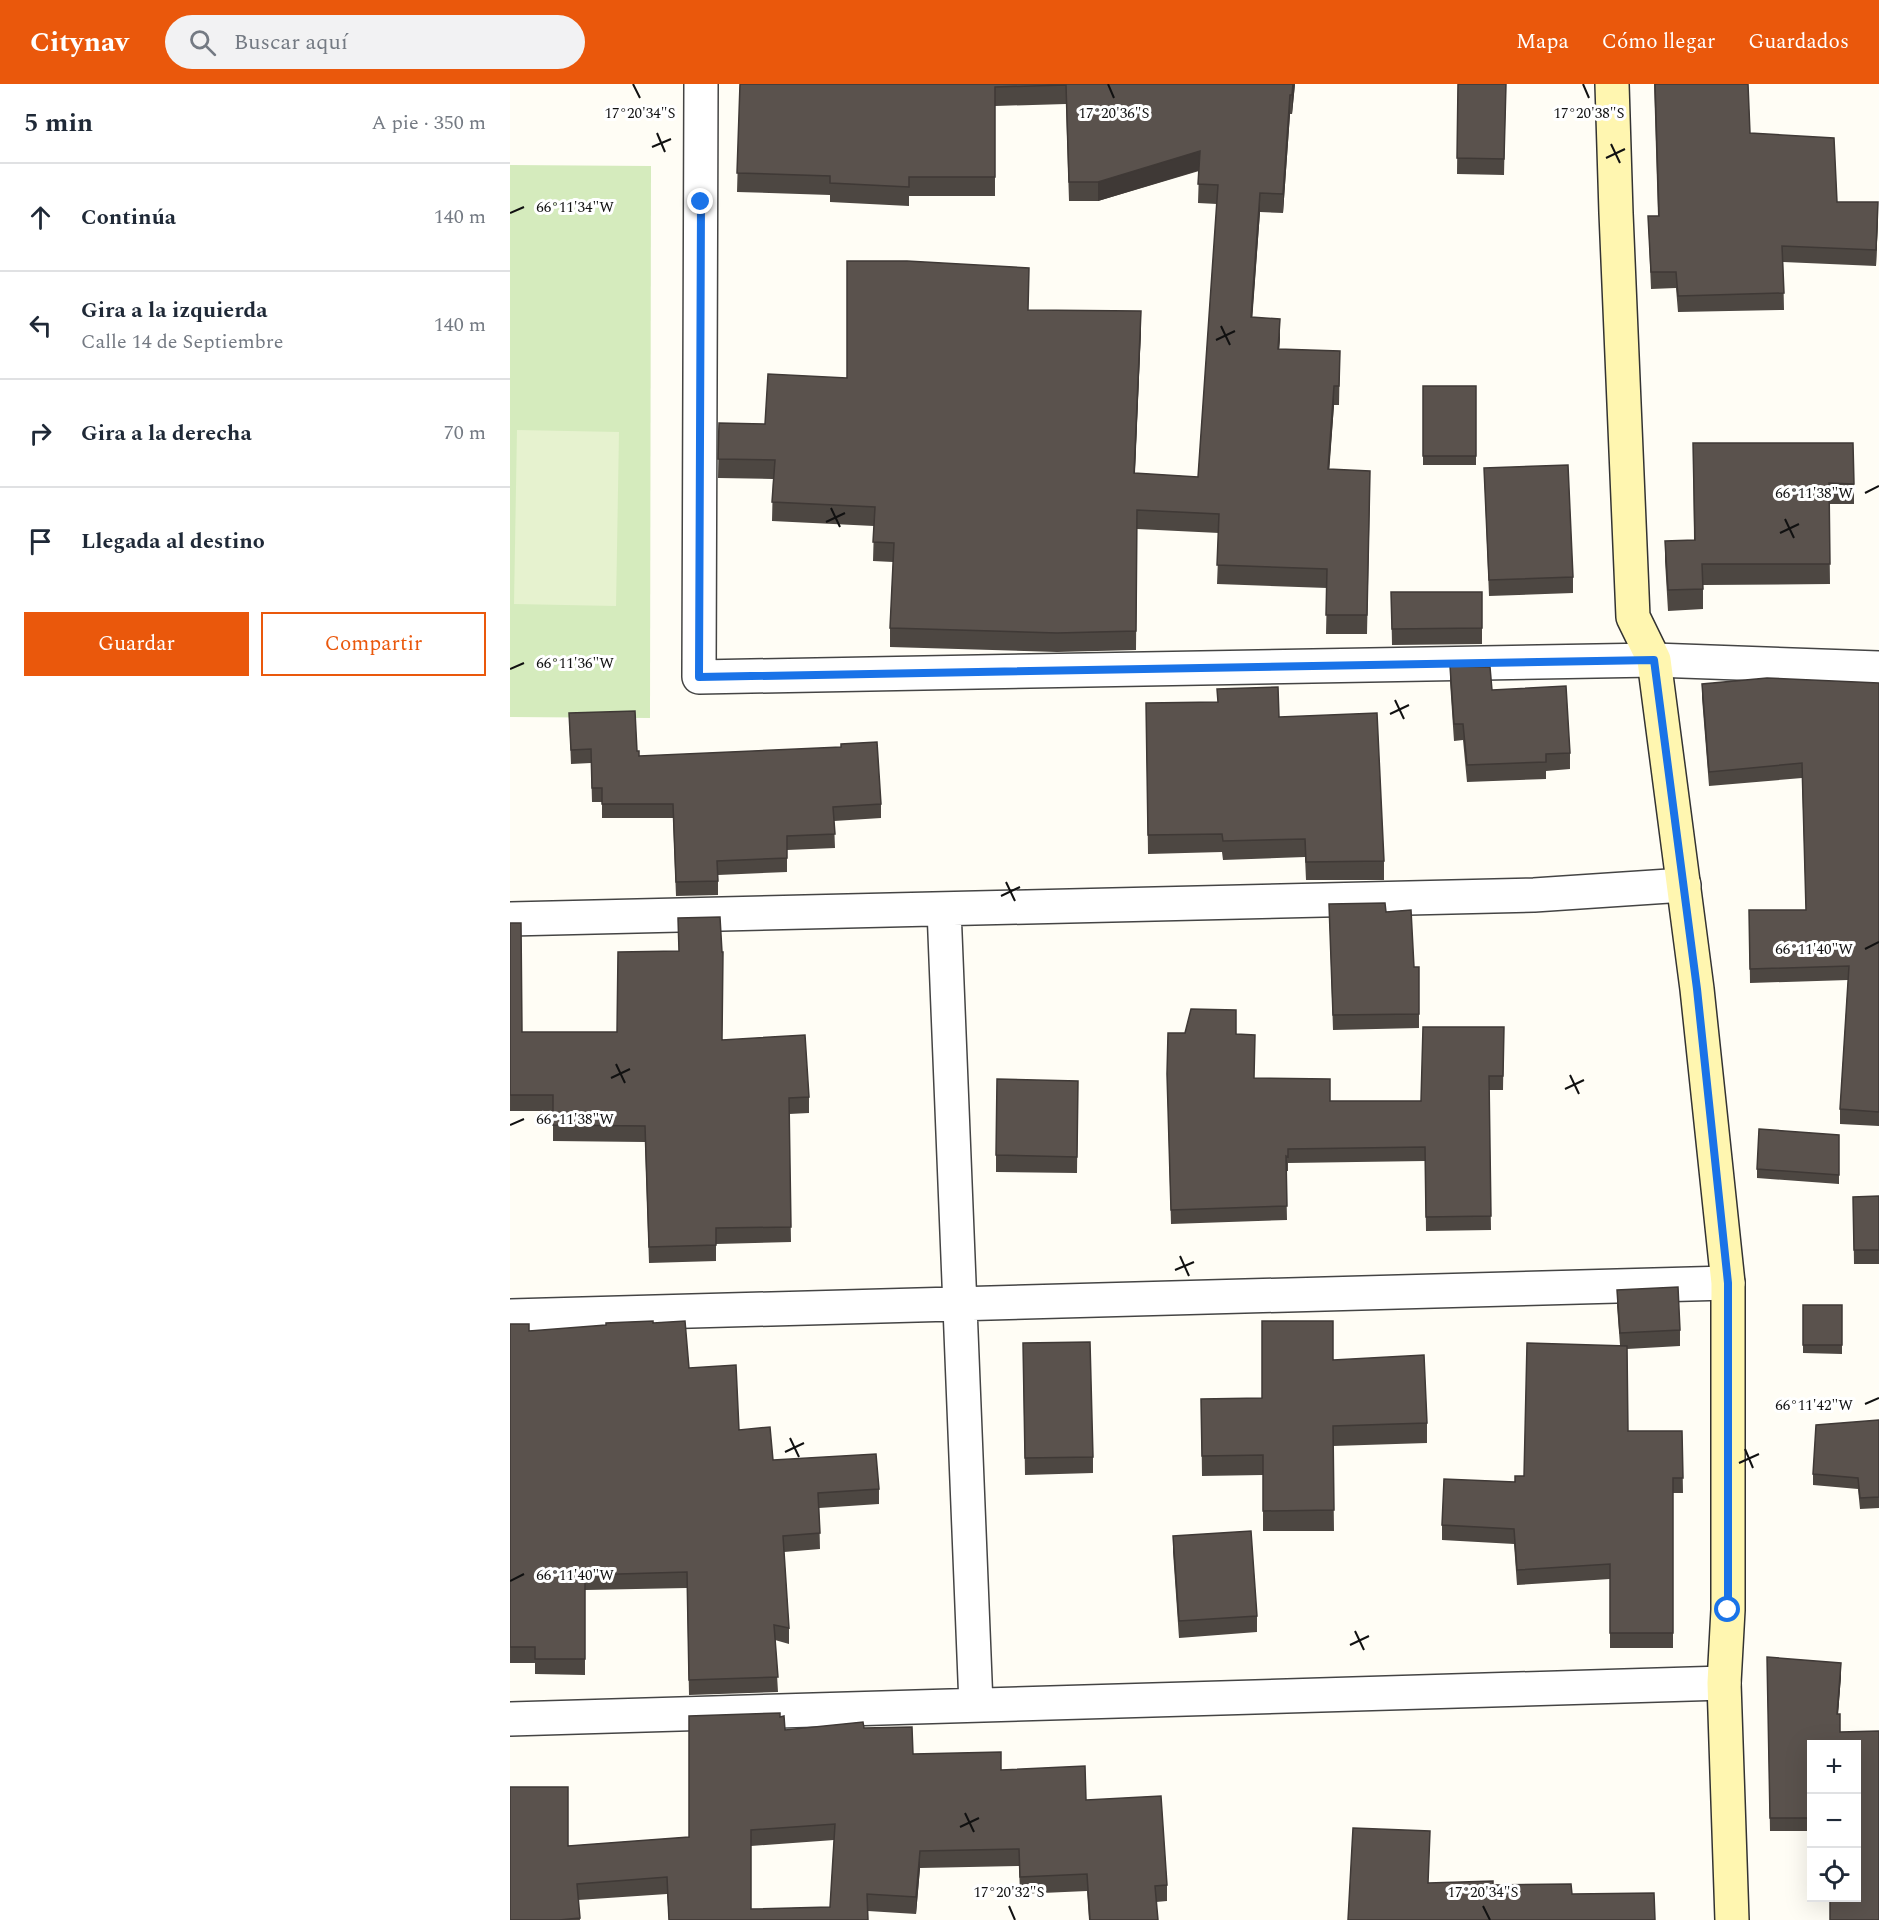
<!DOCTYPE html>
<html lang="es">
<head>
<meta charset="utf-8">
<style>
	:root { --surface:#fff; --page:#f2f2f3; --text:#1f2937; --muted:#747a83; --line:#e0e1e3; --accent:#ea580c }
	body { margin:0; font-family:Spectral,serif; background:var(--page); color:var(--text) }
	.controls { position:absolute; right:18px; bottom:18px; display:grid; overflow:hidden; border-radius:0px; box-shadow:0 6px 24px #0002 }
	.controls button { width:54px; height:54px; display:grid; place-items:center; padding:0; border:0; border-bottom:2px solid var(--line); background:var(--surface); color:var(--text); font:30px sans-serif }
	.stop { position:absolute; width:18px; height:18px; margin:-14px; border:4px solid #1a73e8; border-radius:50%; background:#fff }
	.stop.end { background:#1a73e8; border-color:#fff; box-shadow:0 2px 6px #0008 }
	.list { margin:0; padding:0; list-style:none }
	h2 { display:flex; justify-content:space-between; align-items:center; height:78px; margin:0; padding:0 24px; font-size:26px }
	h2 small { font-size:20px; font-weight:400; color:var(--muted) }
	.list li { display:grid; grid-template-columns:39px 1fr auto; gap:18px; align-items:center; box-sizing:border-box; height:108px; padding:0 24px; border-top:2px solid var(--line) }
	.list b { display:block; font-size:22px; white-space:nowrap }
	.list p { margin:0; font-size:20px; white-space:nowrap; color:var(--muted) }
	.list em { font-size:20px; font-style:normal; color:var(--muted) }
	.actions { display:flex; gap:12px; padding:18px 24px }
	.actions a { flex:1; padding:14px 0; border:2px solid var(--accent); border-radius:0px; text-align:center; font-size:21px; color:var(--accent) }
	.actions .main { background:var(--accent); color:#fff }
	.icon { flex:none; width:33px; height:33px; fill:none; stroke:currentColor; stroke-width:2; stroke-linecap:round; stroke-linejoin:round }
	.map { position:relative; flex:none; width:1369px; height:1836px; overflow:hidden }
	header { display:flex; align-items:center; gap:36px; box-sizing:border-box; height:84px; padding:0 30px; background:var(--accent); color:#fff }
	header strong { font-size:28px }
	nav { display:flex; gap:33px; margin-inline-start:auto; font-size:21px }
	.search { width:420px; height:54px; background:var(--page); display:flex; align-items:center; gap:15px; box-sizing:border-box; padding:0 21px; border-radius:33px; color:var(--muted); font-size:22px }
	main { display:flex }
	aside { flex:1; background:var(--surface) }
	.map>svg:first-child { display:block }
	.green { fill:#d5ebbd }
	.pitch { fill:#e6f2cf }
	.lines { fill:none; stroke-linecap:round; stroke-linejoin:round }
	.street-casing { stroke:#444; stroke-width:36 }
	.secondary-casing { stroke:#333; stroke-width:36 }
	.street { stroke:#fff; stroke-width:33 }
	.secondary { stroke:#fff6b0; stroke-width:33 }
	.wall { fill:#4d4742; fill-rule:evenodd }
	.shaded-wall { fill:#3f3936 }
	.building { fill:#5a524d; stroke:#3f3936; stroke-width:1.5; fill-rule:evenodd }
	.route { stroke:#1a73e8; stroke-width:8 }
	.ticks { fill:none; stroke:#111; stroke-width:2 }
	.ticks-label { font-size:15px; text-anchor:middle; fill:#111; stroke:#fff; stroke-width:6; stroke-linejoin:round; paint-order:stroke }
</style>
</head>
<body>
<header>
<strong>Citynav</strong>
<div class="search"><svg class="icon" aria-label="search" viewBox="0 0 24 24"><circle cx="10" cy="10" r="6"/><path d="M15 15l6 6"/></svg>Buscar aquí</div>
<nav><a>Mapa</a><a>Cómo llegar</a><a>Guardados</a></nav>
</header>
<main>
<aside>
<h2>5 min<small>A pie · 350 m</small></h2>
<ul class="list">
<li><svg class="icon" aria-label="ahead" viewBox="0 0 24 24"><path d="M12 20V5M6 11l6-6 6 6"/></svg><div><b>Continúa</b></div><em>140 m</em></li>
<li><svg class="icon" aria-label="left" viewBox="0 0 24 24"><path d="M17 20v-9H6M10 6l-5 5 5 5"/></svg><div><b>Gira a la izquierda</b><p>Calle 14 de Septiembre</p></div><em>140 m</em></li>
<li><svg class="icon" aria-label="right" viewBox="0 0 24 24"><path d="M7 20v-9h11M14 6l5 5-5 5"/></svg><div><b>Gira a la derecha</b></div><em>70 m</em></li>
<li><svg class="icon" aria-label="arrive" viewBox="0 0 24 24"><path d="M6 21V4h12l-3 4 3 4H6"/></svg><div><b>Llegada al destino</b></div></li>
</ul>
<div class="actions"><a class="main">Guardar</a><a>Compartir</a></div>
</aside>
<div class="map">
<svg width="1369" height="1836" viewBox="0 0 1369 1836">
	<rect width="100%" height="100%" fill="#fffdf5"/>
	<path class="green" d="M0 81 141 82 140 634 0 633Z"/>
	<path class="pitch" d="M7 346 109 348 106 522 4 520Z"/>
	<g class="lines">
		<defs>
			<path id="street" d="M191 0 189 593 1144 576 1369 584
				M434 825 466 1621
				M0 835 1024 811 1174 801
				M0 1232 1218 1199
				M0 1635 1214 1599"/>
			<path id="secondary" d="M1102 0 1106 129 1123 533 1144 576 1187 905 1218 1199V1526L1214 1599 1222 1836"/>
		</defs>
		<use href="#street" class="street-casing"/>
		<use href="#secondary" class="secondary-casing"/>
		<use href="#street" class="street"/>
		<use href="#secondary" class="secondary"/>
	</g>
	<path class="wall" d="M230 0H785L782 30H780L773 129 750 128 742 234 770 254 769 265 830 267 829 321H824L819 385 860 406 857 550H816L817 504 707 500 709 449 627 445 626 566 547 568 380 563V544L383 478 363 477 364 442 262 437 263 395 208 394 209 339 255 340 337 294 518 226 631 246 625 389 688 393 707 120 688 119 689 87 588 117H559L556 20 485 22V112H399V122L320 118V111L227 108Z
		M948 0H996L994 91 947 90Z
		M1144 0H1238L1240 49 1327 118 1368 134 1366 182 1273 178 1274 226 1168 228 1166 204 1141 205 1138 132H1148Z
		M913 302H966V381H913Z
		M1183 359 1344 400V420H1319L1320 500 1193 501V525L1158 527 1155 477V457L1184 456Z
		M974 384 1063 493V509L979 512Z
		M881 508H972V560L882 561Z
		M940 582 982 606 1060 669V685L1036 687V695L957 698 953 656 944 657 940 598Z
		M1369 599V1042L1330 1040V1025L1338 896 1240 899 1239 826H1296L1292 694 1199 702 1192 614V600Z
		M636 619 769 633 874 777V796H796L795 773 713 776 712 768 638 770Z
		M59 629 127 667 129 672 371 720V734L324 737 325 764 277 766V788L208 791V811L166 812 163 734H92V718H82L81 679 61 680Z
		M819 820 876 828 904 883H909V944L823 946Z
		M168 834 212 956 299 1013V1029L279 1030 281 1158 206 1160V1177L139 1179 135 1058 43 1057V1027H0V839L12 948H107L169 867Z
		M994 943 993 1006H979L981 1146 916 1147 915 1077 778 1079V1087H776L777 1136 661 1140 657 990 726 950 744 994 820 1017H911Z
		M568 997 567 1089 486 1088V1071Z
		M1329 1051V1100L1247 1094V1085Z
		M1369 1112V1180H1344L1343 1113Z
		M1107 1206 1170 1246V1262L1117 1265 1118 1347H1172L1173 1409H1163V1564H1100V1495L1007 1501 1004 1460 932 1456V1441L1005 1398 1014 1392 1110 1261 1107 1222Z
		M1293 1221H1332V1270L1293 1269Z
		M143 1239 229 1346 263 1376 369 1405V1420L309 1424 310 1465 274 1468 279 1544V1560L265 1556 268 1608 179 1611 177 1504 75 1506V1591L25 1590V1579H0V1240L19 1247Z
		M513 1275 583 1373V1389L515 1391Z
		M823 1276 917 1339V1359L823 1362 824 1447H753V1391L692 1392 691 1315 752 1314Z
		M1369 1336V1424L1350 1425 1348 1405 1303 1401V1390Z
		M663 1452 747 1532V1548L669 1554 663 1468Z
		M1257 1573 1331 1592 1328 1630 1347 1814 1302 1660V1747H1260Z
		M270 1633 275 1646 354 1644 403 1670 491 1686 576 1716 657 1801V1817L646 1818 648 1836H579L577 1807 510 1810 509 1782 410 1784 406 1830 358 1827V1836H159L157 1810 68 1816 70 1836H0L58 1762 179 1753ZM324 1756 320 1823 241 1825V1762Z"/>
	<path class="shaded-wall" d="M783 0H785L782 30V11Z
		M780 11V30L773 129V110Z
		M690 67V86L588 117V98Z
		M750 109V128L741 252V233Z
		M1368 118V134L1366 182V166Z
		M631 227V246L624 408V389Z
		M770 235V254L768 284V265Z
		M824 302V321L818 404V385Z
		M1331 1579V1592L1327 1643V1630Z
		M410 1767V1784L406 1830V1813Z"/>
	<path class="building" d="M230 0H783L782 11H780L773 110 750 109 741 233 770 235 768 265 830 267 829 302H824L818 385 860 387 857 531H816L817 485 707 481 709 430 627 426 626 547 547 549 380 544 384 459 363 458 365 423 262 418 265 376 208 375 209 339 255 340 258 290 337 294V177H397L519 184 518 226 631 227 624 389 688 393 708 101 688 100 690 67 588 98H559L556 1 485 3V93H399V103L320 99V92L227 89Z
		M948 0H996L994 75 947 74Z
		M1145 0H1238L1240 49 1324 54 1327 118H1368L1366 166 1272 162 1274 209 1168 212 1166 188H1141L1138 132H1149Z
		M913 302H966V372H913Z
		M1183 359H1343L1344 400 1319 399 1320 480H1192L1193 505 1158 506 1155 457 1185 456Z
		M1058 381 1063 493 979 496 974 384Z
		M881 508H972V544L882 545Z
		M940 582 980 583 982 606 1056 602 1060 669 1036 670V678L957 681 953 640H944Z
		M1257 594 1369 599V1028L1330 1025 1339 882 1240 885 1239 826H1296L1292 679 1199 688 1192 600Z
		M768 603 769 633 867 629 874 777 796 778 795 755 713 757 712 750 638 751 636 619 708 618 707 605Z
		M125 627 127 667H129V672L331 663V660L367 658 371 720 323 723 325 750 277 752V774L207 777 208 797 166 798 163 720H92V704H82L81 665 61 666 59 629Z
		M875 819 876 828 901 826 904 883H909V930L823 931 819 820Z
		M210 833 212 868H213L212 956 295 951 299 1013 279 1014 281 1143 206 1144V1161L139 1163 135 1042 43 1041V1011H0V839H11L12 948H107L108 868 169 867 168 834Z
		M681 925 726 926V950L745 951 744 994 820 995V1017H911L913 943H994L993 992H979L981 1132 916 1133 915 1063 778 1065V1073L776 1072 777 1122 661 1126 657 990 658 949H675Z
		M487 995 568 997 567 1073 486 1071Z
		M1249 1045 1329 1051V1091L1247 1085Z
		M1369 1112V1166H1344L1343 1113Z
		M1168 1203 1170 1246 1110 1249 1107 1206Z
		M1293 1221H1332V1261H1293Z
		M143 1237V1239L175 1237 179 1284 226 1281 229 1346 260 1343 263 1376 366 1370 369 1405 308 1409 310 1449 273 1452 279 1544 264 1541 268 1593 179 1596 177 1488 75 1491V1575H25V1563H0V1240H19V1247L96 1241V1239Z
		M752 1237H823V1276L914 1271 917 1339 823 1342 824 1426 753 1427V1371L692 1372 691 1315 752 1314Z
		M580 1258 583 1373 515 1374 513 1259Z
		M1017 1259 1117 1262 1118 1347H1172L1173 1394H1163V1549H1100V1480L1007 1486 1004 1445 932 1441 934 1395 1005 1398V1392H1014Z
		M1369 1336V1413L1350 1414 1348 1394 1303 1390 1306 1341Z
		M741 1447 747 1532 669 1537 663 1452Z
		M1257 1573 1331 1579 1327 1630H1330V1648L1369 1647V1836H1320V1814H1347V1660H1302V1734H1260Z
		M270 1629V1633L274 1632 275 1646 353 1638 354 1644 402 1643 403 1670 491 1668V1686L575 1682 576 1716 651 1712 657 1801 645 1802 648 1836H580L577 1790 510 1793 509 1765 410 1767 406 1813 357 1810 358 1836H159L157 1793 67 1800 70 1834 49 1836H0V1703H58V1762L179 1753V1632ZM325 1740 320 1823 241 1825V1746Z
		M843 1744 920 1747 918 1799 983 1797V1801L1061 1800 1062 1810 1144 1809 1145 1836H838Z"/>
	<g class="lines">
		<path class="route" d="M191 118 189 593 1144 576 1187 905 1218 1199V1526"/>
	</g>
	<path class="ticks" d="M123 0 130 14M598 0 604 14M1073 0 1079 14M147 49 155 68M1101 60 1110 79M142 63 161 55M1096 74 1115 65M0 129 14 123M711 242 720 261M706 256 725 247M1355 409 1369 402M321 424 330 443M1275 435 1284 454M316 438 335 429M1270 449 1289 440M0 585 14 579M885 616 894 635M880 630 899 621M496 798 505 817M491 812 510 803M1355 865 1369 858M106 980 115 999M1060 991 1069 1010M101 994 120 985M1055 1005 1074 996M0 1041 14 1035M670 1172 679 1192M665 1186 684 1178M1355 1320 1369 1314M280 1354 289 1373M1235 1365 1243 1384M275 1368 294 1359M1229 1379 1249 1370M0 1497 14 1490M845 1547 854 1566M840 1561 859 1552M455 1729 464 1748M450 1743 469 1734M499 1822 505 1836M973 1822 980 1836"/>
	<g class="ticks-label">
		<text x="130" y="34">17°20'34"S</text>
		<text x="604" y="34">17°20'36"S</text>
		<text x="1079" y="34">17°20'38"S</text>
		<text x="65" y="128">66°11'34"W</text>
		<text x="1304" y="414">66°11'38"W</text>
		<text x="65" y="584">66°11'36"W</text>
		<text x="1304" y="870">66°11'40"W</text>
		<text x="65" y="1040">66°11'38"W</text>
		<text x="1304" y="1326">66°11'42"W</text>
		<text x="65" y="1496">66°11'40"W</text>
		<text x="499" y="1813">17°20'32"S</text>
		<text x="973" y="1813">17°20'34"S</text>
	</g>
</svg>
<div class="controls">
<button>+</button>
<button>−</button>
<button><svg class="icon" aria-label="locate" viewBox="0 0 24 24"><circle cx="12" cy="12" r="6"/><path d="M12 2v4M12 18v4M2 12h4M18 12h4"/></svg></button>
</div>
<div class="stop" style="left:1218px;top:1526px"></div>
<div class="stop end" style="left:191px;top:118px"></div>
</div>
</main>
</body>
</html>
